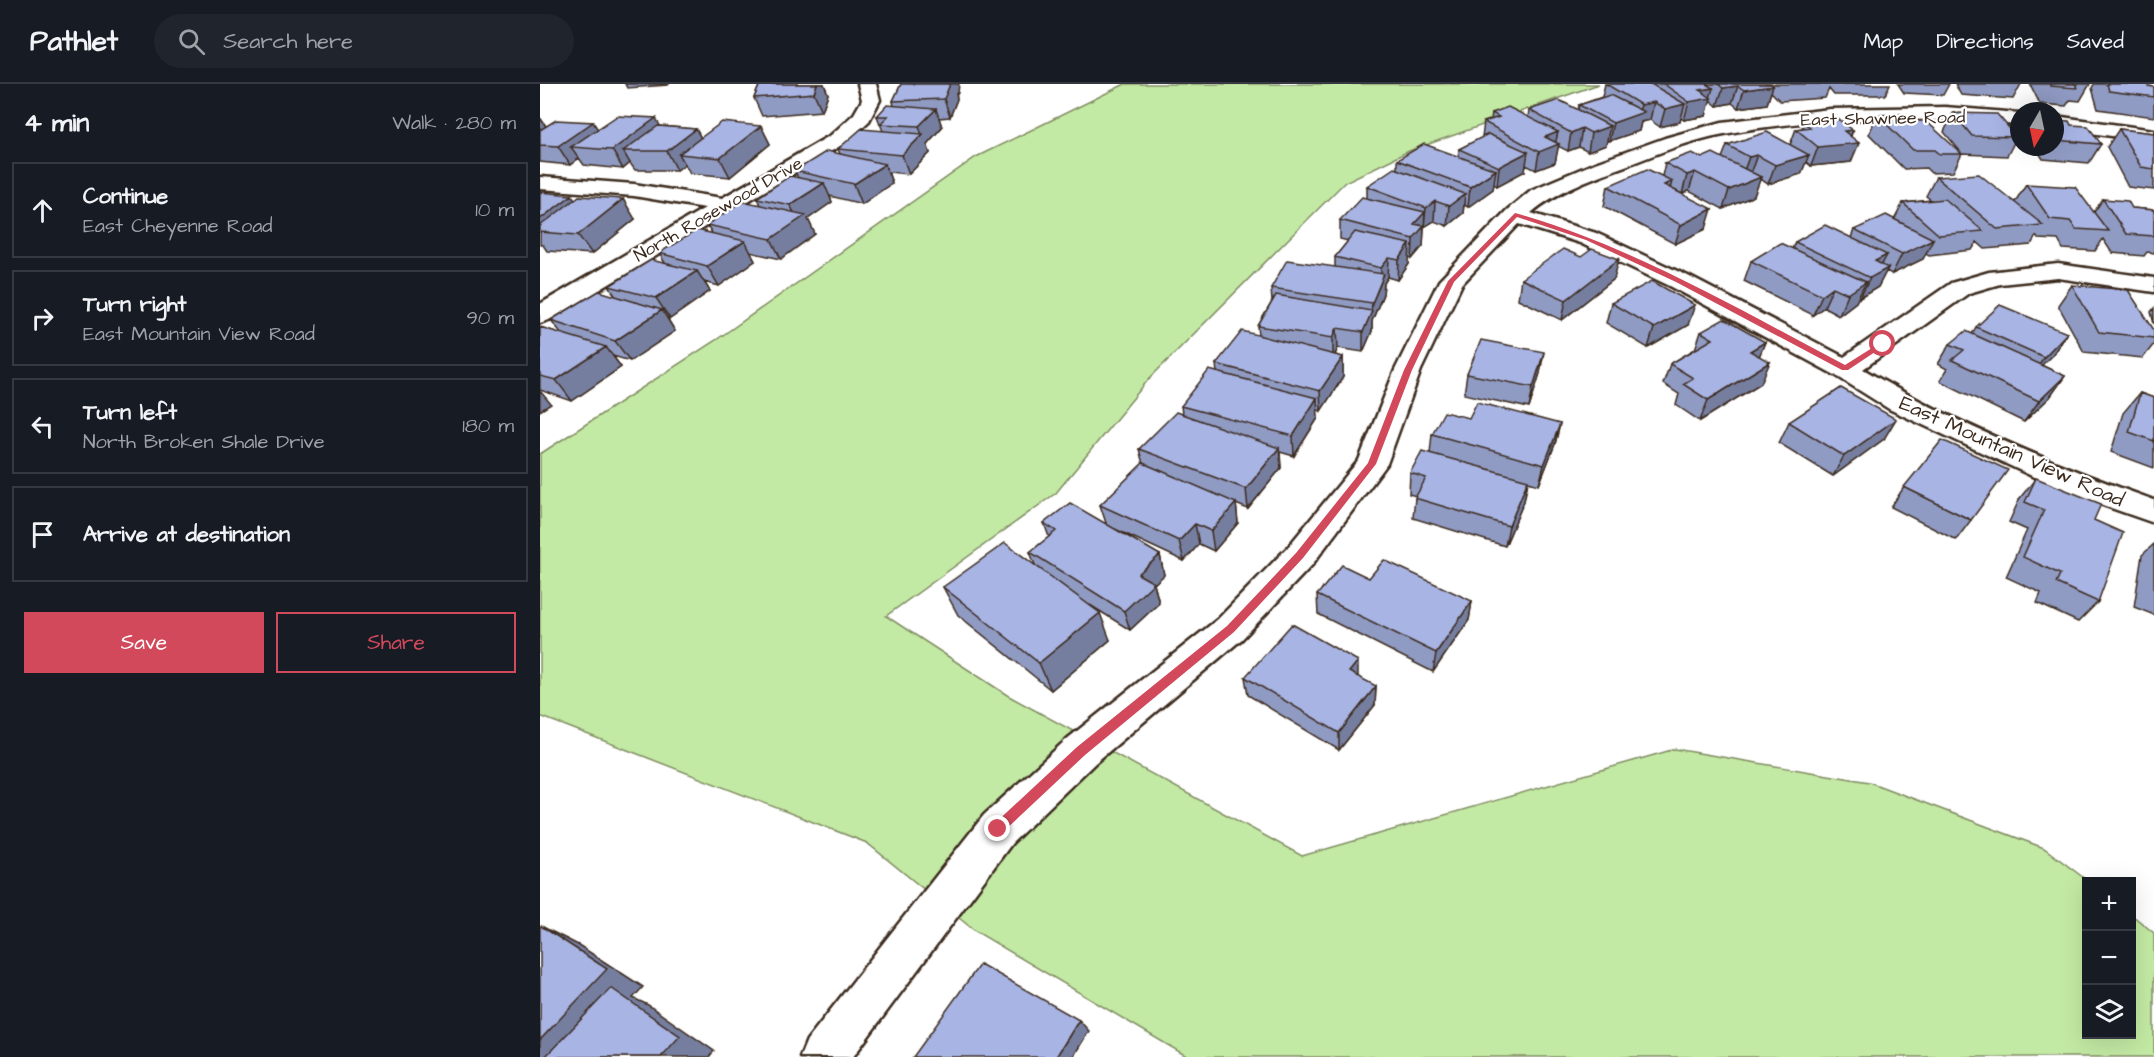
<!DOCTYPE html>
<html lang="en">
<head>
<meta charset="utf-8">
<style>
	:root { --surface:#171b24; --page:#20242c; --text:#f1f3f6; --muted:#9ea1a6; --line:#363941; --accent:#d1495b }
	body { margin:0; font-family:"Architects Daughter",sans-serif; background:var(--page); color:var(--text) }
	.controls { position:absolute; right:18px; bottom:18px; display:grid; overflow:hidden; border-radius:0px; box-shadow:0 6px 24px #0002 }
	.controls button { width:54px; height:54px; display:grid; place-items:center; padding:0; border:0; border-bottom:2px solid var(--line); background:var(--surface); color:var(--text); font:30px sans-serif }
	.compass { position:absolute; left:1470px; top:18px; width:54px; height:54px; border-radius:50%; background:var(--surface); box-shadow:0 6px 24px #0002; rotate:189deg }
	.stop { position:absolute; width:18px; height:18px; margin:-14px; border:4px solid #d1495b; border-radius:50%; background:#fff }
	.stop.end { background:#d1495b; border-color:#fff; box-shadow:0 2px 6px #0008 }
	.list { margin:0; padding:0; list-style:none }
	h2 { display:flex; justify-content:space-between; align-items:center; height:78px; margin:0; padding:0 24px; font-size:26px }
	h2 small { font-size:20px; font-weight:400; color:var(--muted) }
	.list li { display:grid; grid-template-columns:39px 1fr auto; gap:18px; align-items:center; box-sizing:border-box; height:96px; margin:0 12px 12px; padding:0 12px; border:2px solid var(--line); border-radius:0px }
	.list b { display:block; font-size:22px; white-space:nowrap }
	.list p { margin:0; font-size:20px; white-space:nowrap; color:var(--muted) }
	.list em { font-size:20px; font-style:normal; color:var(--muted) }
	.actions { display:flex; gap:12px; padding:18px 24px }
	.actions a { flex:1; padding:14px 0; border:2px solid var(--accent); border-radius:0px; text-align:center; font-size:21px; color:var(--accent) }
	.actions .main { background:var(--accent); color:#fff }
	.icon { flex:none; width:33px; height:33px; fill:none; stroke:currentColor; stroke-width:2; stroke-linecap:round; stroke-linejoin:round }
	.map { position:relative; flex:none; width:1614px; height:973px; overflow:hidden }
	header { display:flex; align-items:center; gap:36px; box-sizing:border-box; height:84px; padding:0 30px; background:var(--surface); border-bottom:2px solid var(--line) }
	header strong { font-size:28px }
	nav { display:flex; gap:33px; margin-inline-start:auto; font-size:21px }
	.search { width:420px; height:54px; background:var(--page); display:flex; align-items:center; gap:15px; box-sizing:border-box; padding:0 21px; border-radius:33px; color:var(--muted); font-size:22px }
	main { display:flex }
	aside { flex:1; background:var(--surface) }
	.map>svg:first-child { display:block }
	.green { fill:#c3eaa4; stroke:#7f8a61; stroke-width:1.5 }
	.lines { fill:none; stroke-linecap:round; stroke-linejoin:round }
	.minor-casing { stroke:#3b2a1e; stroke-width:5 }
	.minor { fill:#fff; fill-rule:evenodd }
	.wall { fill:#909bc4; stroke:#3b2a1e; stroke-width:1.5 }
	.shaded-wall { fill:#767ea0; stroke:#3b2a1e; stroke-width:1.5 }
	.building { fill:#a8b4e4; stroke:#3b2a1e; stroke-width:1.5 }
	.route { fill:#d1495b }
	.labels { text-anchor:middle; stroke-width:4.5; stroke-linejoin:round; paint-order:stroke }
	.far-street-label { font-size:18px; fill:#3b2a1e; stroke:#fff }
	.street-label { font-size:21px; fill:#3b2a1e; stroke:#fff }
</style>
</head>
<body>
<header>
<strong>Pathlet</strong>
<div class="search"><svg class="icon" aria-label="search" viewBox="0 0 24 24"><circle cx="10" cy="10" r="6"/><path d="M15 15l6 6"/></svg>Search here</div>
<nav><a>Map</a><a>Directions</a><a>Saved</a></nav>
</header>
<main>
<aside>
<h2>4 min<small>Walk · 280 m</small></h2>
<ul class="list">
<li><svg class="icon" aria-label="ahead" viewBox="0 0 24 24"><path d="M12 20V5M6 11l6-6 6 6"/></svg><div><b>Continue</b><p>East Cheyenne Road</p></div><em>10 m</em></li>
<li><svg class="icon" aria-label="right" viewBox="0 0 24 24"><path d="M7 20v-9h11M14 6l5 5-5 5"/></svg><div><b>Turn right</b><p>East Mountain View Road</p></div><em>90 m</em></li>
<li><svg class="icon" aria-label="left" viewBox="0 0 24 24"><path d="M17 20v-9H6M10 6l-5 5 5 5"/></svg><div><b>Turn left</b><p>North Broken Shale Drive</p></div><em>180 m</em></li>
<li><svg class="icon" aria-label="arrive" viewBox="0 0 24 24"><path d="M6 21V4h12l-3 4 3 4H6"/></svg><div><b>Arrive at destination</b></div></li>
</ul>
<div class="actions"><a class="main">Save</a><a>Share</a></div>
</aside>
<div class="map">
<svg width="1614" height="973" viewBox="0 0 1614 973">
	<rect width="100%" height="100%" fill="#fff"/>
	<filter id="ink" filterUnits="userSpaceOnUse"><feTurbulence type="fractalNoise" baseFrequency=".0167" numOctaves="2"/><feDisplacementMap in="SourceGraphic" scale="12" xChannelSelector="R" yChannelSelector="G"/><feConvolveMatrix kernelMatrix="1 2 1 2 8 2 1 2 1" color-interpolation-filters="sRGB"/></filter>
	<g filter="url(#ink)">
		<path class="green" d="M585 0H1059L869 67 805 98 608 296 516 409 346 532 467 611 762 772 1135 665 1329 698 1504 764 1548 797 1546 950H1592V831L1614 849V973H648L435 847 327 759 0 632V370L176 256 436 73Z"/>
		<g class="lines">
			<defs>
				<path id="minor" d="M318 0H336L340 16 329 37 305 59 9 236 0 239V220L165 124 94 112 0 105V93L94 100 182 114 291 51 314 30 322 16Z
					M1405 23 1479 29V41C1382 33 1280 31 1184 50 1151 56 1119 69 1088 81 1055 93 1018 106 991 129L1056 149 1148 192 1304 273 1411 199 1449 188 1518 180 1614 194V208L1518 194 1460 200 1429 209 1323 285C1412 339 1516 381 1614 416V439L1528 409 1349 325 1295 291 1130 202 1040 159 979 140 922 200 881 286 847 380 772 481 702 555 555 679 472 759 313 973H260L267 956 444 731 527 655 678 535 748 463 819 376 855 286 899 197 967 126 991 106 1055 79 1125 54 1182 38 1290 25Z
					M1515 32 1614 46V58L1515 44Z"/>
			</defs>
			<use href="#minor" class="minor-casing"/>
			<use href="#minor" class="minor"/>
		</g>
		<path class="wall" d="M85 0H129L128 1 87 4Z
			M220 0H284L288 10 282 27 222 32 214 14Z
			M361 0 418 9H416L417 15 410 33 399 34 402 43 387 60 390 69 369 90 348 88 352 99 322 120 290 112 292 118 268 135 275 150 241 175 210 168 215 177 179 202 164 198 170 207 130 235 127 234 135 247 90 277 73 272 81 283 32 317 0 306V243L22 250 11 236 76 213 69 202 125 179 119 169 172 149 167 141 220 121 217 114 258 94 255 87 300 70 298 65 343 47 337 32 354 22 353 17Z
			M1065 0H1350L1345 11H1294L1289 5 1285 14 1240 17 1231 8 1227 20 1198 24 1192 19 1177 22 1170 16 1166 32 1144 36 1141 34 1140 38 1120 43 1110 36 1101 38 1099 47 1069 57 1067 56 1066 61 1048 68 1039 63 1028 67 1018 62 1015 79 996 86 986 81 985 87 957 102 954 100 953 105 928 123 924 121 923 129 907 142 894 137 884 143 883 162 872 175 869 174V180L858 196 848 193 844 199 843 210 832 237V247L823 268 798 264 795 271 803 273V293L781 327 777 326 778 334 754 372 740 368 741 384 708 425 696 420 698 439 674 467 659 460 644 477 575 445 620 471 624 491 614 500 619 519 590 546 550 521 570 556 511 606 418 531 403 503 495 481 490 468 509 453 504 439H566L560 421 603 380 599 365 642 330 641 322 677 289 676 280 719 252 718 242 732 218 731 204 795 183V173L808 157 800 155V136L827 114V102L857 85V76L918 73 919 65 942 54 944 38 951 36 952 29 988 33 989 26H1038L1039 21 1062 13Z
			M1358 0H1409L1403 11 1364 9Z
			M1415 0H1481L1473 15 1421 11Z
			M1490 0H1550L1540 17 1530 16 1526 22 1500 20Z
			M1554 0H1607L1608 2 1614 3V33L1558 25 1552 4Z
			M1413 29 1477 53 1467 72 1422 70 1413 88 1391 89 1386 84 1364 85 1329 50 1337 31 1420 67 1404 48Z
			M0 34 1 35 6 42 57 45 120 42 156 45 161 54 221 42 230 60 190 93 150 89 145 80 137 86H95L90 79 83 85 44 81 39 74 30 81 0 78Z
			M1515 36 1531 41 1561 60 1549 79 1503 75 1496 64H1488L1515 63Z
			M1264 39 1313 46 1311 52V78L1271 82 1266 78 1261 90 1228 100 1220 95 1214 112 1183 125 1149 107 1142 110 1130 104 1166 145 1135 160 1064 122 1068 102 1122 92 1125 79 1162 74H1182L1187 61H1250L1256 45 1262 44Z
			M1579 45 1614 49V106L1588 103 1567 63Z
			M1396 93 1475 118 1486 100 1554 128 1563 115 1592 124 1614 126V169L1607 168 1604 172 1572 169 1563 155 1555 167 1523 165 1518 156 1498 155 1496 152 1491 161 1445 165 1437 158 1432 166 1389 171 1386 169 1383 175 1352 190 1346 187 1338 203 1320 214 1318 213 1316 218 1299 231 1284 223 1273 231 1204 197 1211 177 1252 165 1255 158 1311 154 1314 146 1354 136 1363 119 1391 116 1386 112Z
			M0 108 35 115 95 135 52 170 7 167 3 161H0Z
			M981 195H1074L1022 236 978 215Z
			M1532 201 1614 246V260L1603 274 1544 268 1518 221Z
			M1071 219 1148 241 1108 264 1066 239Z
			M1614 224V240L1611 228Z
			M1436 243 1527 249 1513 270 1501 281 1525 292 1510 313 1484 338 1400 297 1407 285 1398 280 1410 260 1432 250Z
			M1161 248 1225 258 1219 272 1221 299 1160 337 1136 321 1139 310 1123 300 1130 280 1155 265Z
			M1000 289 989 324 924 310 927 290Z
			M1600 309 1614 314V384L1571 368 1583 329Z
			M929 334 1020 340 1015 360 999 401 988 398 984 417 965 462 873 434 875 414 876 412 869 410 870 389 890 369 892 350Z
			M1249 338 1344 355 1293 392 1239 359Z
			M1496 394 1554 436 1558 518 1538 538 1497 519 1501 509 1466 493 1487 446 1469 438 1480 414Z
			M1364 403 1431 436 1416 456 1351 423Z
			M1614 460V531L1594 523 1602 471Z
			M777 511 932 517 929 536 893 588 778 530Z
			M705 593 836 602 835 621 799 666 708 611Z"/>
		<path class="shaded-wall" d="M277 0H284L288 10 282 27 274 9Z
			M366 0H419L418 9H416L417 15 410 33 404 15Z
			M1198 2 1192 19 1177 22 1183 4Z
			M1233 2 1227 20 1198 24 1204 6Z
			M1173 4 1170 14H1171L1166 32 1144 36 1149 18 1160 6Z
			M1114 18 1110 36 1101 38 1099 47 1069 57 1073 39 1098 30 1101 21Z
			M1145 20 1140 38 1120 43 1125 25Z
			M396 25 402 43 387 60 390 69 369 90 362 71 382 51 379 42Z
			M116 34 126 53 83 67 90 79 83 85 72 66Z
			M0 35H1L13 53 0 61Z
			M53 38 65 56 31 63 39 74 30 81 18 62Z
			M221 42 230 60 190 93 180 74Z
			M1070 42 1066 61 1048 68 1051 49Z
			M1042 44 1039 63 1028 67 1031 49Z
			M156 45 166 64 139 70 145 80 137 86 127 67Z
			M1313 46 1307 60 1319 59 1311 78 1271 82 1278 63 1304 47Z
			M1018 48 1015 61 1019 60 1015 79 996 86 999 68 1005 53Z
			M988 68 985 87 957 102 959 83Z
			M1217 71 1210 90 1202 92 1209 73Z
			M1269 71 1261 90 1228 100 1235 81Z
			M345 80 352 99 322 120 314 100Z
			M956 86 953 105 928 123 930 103Z
			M1155 88 1149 107 1142 110 1147 91Z
			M1221 93 1214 112 1183 125 1189 106Z
			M1132 97 1127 117 1124 101Z
			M284 99 292 118 268 135 275 150 241 175 231 155 258 136 250 121Z
			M925 110 923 129 907 142 909 122Z
			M32 111 45 130 0 148V135Z
			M83 115 95 135 52 170 38 151Z
			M895 117 894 137 884 143 886 124Z
			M1172 125 1166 145 1135 160 1141 141Z
			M885 128 883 162 872 175 874 140Z
			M1393 155 1383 175 1352 190 1362 170Z
			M205 157 215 177 179 202 167 182Z
			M870 160 869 180 858 196 859 176Z
			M1347 171 1337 190 1348 184 1338 203 1320 214 1330 194 1335 177Z
			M849 174 848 193 844 199 843 210 832 237V247L823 268V248L831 229 832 219 841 198V184Z
			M1079 175 1074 195 1022 236 1026 216Z
			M157 187 170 207 130 235 116 214Z
			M1326 198 1316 218 1299 231 1308 210Z
			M1293 203 1284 223 1273 231 1282 211Z
			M1155 221 1148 241 1108 264 1114 244Z
			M122 226 135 247 90 277 75 257Z
			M797 244 798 264 793 274V254Z
			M1527 249 1513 270 1490 293 1504 273Z
			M1225 258 1217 278 1210 267Z
			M66 263 81 283 32 317 16 296Z
			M1004 268 1000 289 989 324 993 303Z
			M803 273V293L781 327 780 307Z
			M1230 278 1221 299 1160 337 1168 316Z
			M1525 292 1510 313 1484 338 1499 317Z
			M0 307 11 320 0 327Z
			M777 314 778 334 754 372 753 352Z
			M1356 335 1344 355 1293 392 1304 372Z
			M1020 340 1015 360 999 401 1004 381Z
			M739 364 741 384 708 425 706 405Z
			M988 396 984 417 965 462 969 442Z
			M696 419 698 439 674 467 671 447Z
			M655 440 659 460 644 477 639 457Z
			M620 471 624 491 614 500 619 519 590 546 584 527 598 490Z
			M932 517 929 536 893 588 896 569Z
			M560 529 570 556 511 606 499 579Z
			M818 577V595L809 588Z
			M836 602 835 621 799 666V649Z
			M1 842 40 862 103 903 93 914 108 921 174 967 169 973H0Z
			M539 936 549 947 533 973H516Z"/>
		<path class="building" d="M220 0H277L274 9 214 14Z
			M361 0H410L404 15 353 17Z
			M1066 0H1111L1145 20 1125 25 1114 18 1101 21Z
			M1124 0H1166L1173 4 1160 6 1171 14 1149 18Z
			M1178 0H1230L1233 2 1204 6 1198 2 1183 4Z
			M1510 0H1535L1537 4 1510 2Z
			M1567 0H1607L1608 2 1614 3V13L1569 7Z
			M1070 11 1104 28 1073 39 1039 21Z
			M1019 16 1070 42 1051 49 1042 44 1031 49 989 26Z
			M347 21 396 25 379 42 340 40 348 32H337Z
			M968 23 1018 48 1005 53 1019 60 999 68 944 38 959 33 952 29Z
			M1413 29 1457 30 1477 53 1432 52Z
			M1362 30 1369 37H1386L1422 70H1400L1395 66H1373L1337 31Z
			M77 32 116 34 72 66 31 63Z
			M1298 35 1313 46 1304 47 1319 59 1278 63 1256 45 1270 43 1264 39Z
			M16 36 53 38 18 62 0 61V46Z
			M1515 36 1529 37 1531 41 1548 42 1561 60 1515 56Z
			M182 38 221 42 180 74 139 70Z
			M118 42 156 45 127 67H83Z
			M321 45 383 50 362 71 298 65Z
			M1579 45 1614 49V85L1601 83Z
			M1227 48 1269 71 1235 81 1217 71 1209 73 1187 61Z
			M948 50 988 68 959 83 919 65Z
			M884 60 956 86 930 103 857 76Z
			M287 67 345 80 314 100 255 87Z
			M1152 69 1162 74 1173 69 1221 93 1189 106 1155 88 1147 91 1125 79Z
			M854 84 925 110 909 122 895 117 886 124 827 102Z
			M1107 85 1132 97 1124 101 1172 125 1141 141 1068 102Z
			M1439 90 1503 141 1457 145 1396 93Z
			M250 92 284 99 250 121 217 114Z
			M1486 100 1535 103 1568 147 1536 145 1530 137 1510 135Z
			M0 108 32 111 0 135Z
			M39 112 83 115 38 151 0 148V142Z
			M822 113 885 128 874 140 884 142 873 155 800 136Z
			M1405 115 1443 147 1399 151 1363 119Z
			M1563 115 1588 117 1592 124 1614 126V152L1586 150Z
			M203 117 266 131 231 155 167 141Z
			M1346 131 1393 155 1362 170 1314 146Z
			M1285 141 1347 171 1335 177 1348 184 1330 194 1255 158Z
			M157 146 205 157 167 182 119 169Z
			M815 148 870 160 859 176 849 174 841 184 795 173Z
			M1240 159 1326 198 1308 210 1293 203 1282 211 1211 177Z
			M1023 165 1041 173 1052 165 1079 175 1026 216 981 195Z
			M111 176 157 187 116 214 69 202Z
			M747 176 844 190 832 219 731 204Z
			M1112 197 1155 221 1114 244 1071 219Z
			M1532 201 1588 206 1614 246V254L1559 248Z
			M59 207 122 226 75 257 11 236Z
			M736 211 832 227 823 248 797 244 793 254 718 242Z
			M1460 221 1527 249 1504 273 1436 243Z
			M1184 235 1225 258 1210 267 1230 278 1168 316 1143 300 1153 294 1130 280 1173 255 1161 248Z
			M0 243 66 263 16 296 0 292Z
			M702 247 803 273 780 307 676 280Z
			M1426 247 1525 292 1499 317 1412 276 1424 266 1410 260Z
			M941 256 1004 268 993 303 927 290Z
			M669 286 777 314 753 352 641 322Z
			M1301 304 1356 335 1304 372 1249 338Z
			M1600 309 1614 314V357L1589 348Z
			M937 318 1020 340 1004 381 892 350 904 328 929 334Z
			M636 328 739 364 706 405 599 365Z
			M1402 356 1468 386 1431 436 1364 403Z
			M882 367 988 396 969 442 875 414 886 394 870 389Z
			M603 379 696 419 671 447 655 440 639 457 560 421Z
			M1496 394 1561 420 1554 436 1583 449 1558 518 1516 499 1520 490 1483 473 1504 426 1485 418Z
			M530 419 620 471 598 490 614 499 584 527 490 468 516 447 504 439Z
			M465 459 560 529 499 579 403 503Z
			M844 476 932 517 896 569 777 511 802 481 829 494Z
			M752 540 818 577 809 588 836 602 799 649 705 593Z
			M1 842 67 885 0 956V843Z
			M440 880 539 936 516 973H373Z
			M71 904 140 952 121 973H5Z"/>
	</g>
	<path class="route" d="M975 129C1092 162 1198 225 1305 281L1340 259 1347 260 1308 286H1302L1136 198 1046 156 977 133 914 198 872 286 836 380 763 474 694 548 545 671 462 749H453V741L537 663 687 542 756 469 828 379 864 286 908 197Z"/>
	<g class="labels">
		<g class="far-street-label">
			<text transform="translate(1343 34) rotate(-1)" y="6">East Shawnee Road</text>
			<text transform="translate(178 125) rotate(-30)" y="6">North Rosewood Drive</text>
		</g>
		<g class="street-label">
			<text transform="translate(1472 367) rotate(24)" y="7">East Mountain View Road</text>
		</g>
	</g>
</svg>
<div class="controls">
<button>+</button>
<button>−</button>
<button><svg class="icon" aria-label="layers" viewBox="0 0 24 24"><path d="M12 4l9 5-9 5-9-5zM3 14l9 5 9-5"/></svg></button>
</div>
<svg class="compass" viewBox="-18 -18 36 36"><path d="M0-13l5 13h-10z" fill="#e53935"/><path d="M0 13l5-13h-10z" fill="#9ea1a6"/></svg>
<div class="stop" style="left:1343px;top:260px"></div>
<div class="stop end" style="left:458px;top:745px"></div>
</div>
</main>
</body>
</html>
